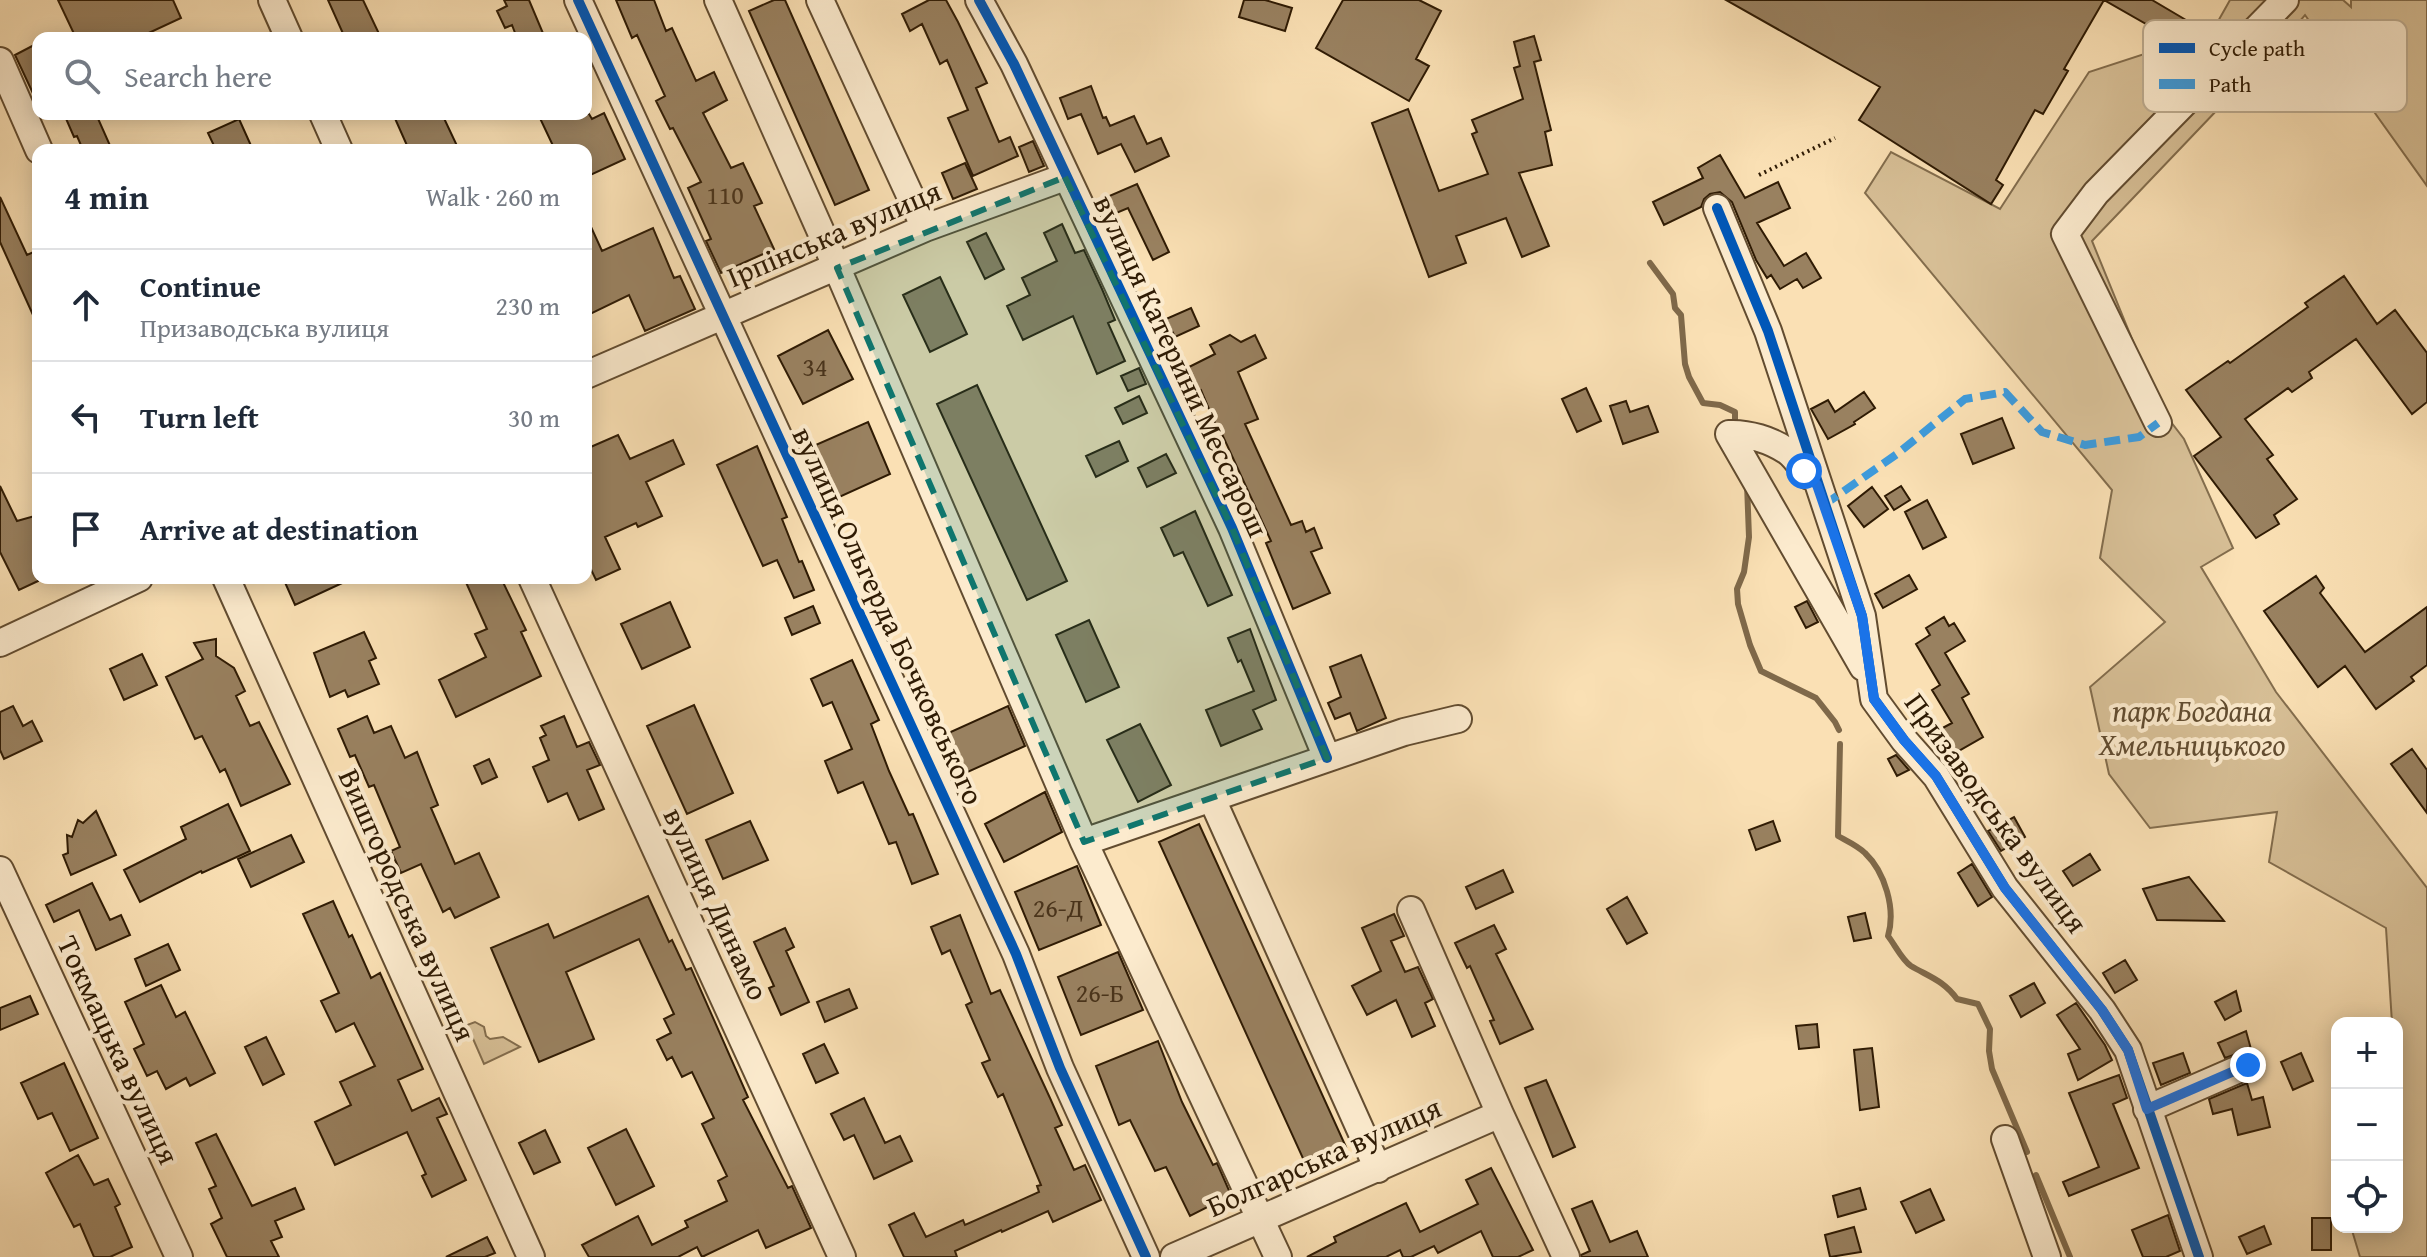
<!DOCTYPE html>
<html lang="en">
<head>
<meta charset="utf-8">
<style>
	:root { --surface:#fff; --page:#f2f2f3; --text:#1f2937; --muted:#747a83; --line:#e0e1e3 }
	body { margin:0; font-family:"Gentium Book Plus",serif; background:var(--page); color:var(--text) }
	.controls { position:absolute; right:24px; bottom:24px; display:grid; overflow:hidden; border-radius:16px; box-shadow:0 4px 20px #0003 }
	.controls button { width:72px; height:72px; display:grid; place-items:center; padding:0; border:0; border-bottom:2px solid var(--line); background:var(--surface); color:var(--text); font:40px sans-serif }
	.stop { position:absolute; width:24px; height:24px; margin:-18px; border:6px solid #1a73e8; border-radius:50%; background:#fff }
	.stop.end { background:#1a73e8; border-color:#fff; box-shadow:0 2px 8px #0008 }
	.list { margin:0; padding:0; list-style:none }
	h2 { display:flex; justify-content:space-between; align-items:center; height:104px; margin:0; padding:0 32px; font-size:34px }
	h2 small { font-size:26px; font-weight:400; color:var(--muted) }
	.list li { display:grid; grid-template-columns:52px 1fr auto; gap:24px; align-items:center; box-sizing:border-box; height:112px; padding:0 32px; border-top:2px solid var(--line) }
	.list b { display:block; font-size:30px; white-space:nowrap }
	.list p { margin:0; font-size:26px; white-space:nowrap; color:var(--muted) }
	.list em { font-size:26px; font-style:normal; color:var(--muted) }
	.icon { flex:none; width:44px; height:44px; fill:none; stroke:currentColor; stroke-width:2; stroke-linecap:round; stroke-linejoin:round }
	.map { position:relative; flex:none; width:2427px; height:1257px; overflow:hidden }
	.search { position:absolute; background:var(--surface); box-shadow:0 4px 20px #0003; left:32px; top:32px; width:560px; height:88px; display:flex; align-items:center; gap:20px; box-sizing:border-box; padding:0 28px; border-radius:16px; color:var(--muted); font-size:30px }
	.panel { position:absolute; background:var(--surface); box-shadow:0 4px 20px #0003; left:32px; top:144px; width:560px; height:440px; border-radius:16px }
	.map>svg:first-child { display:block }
	.green { fill:#d7bf96; stroke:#836d4d; stroke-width:2 }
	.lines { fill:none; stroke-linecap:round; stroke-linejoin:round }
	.stream { stroke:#7f694a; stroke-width:6 }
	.building { fill:#998160; stroke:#2f1b04; stroke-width:2 }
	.minor-casing { stroke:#624c30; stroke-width:30 }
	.path { stroke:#2f1b04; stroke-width:4; stroke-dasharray:2 4; stroke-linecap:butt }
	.minor { stroke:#fcebce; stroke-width:26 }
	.quiet { stroke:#3d9bdd; stroke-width:8; stroke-dasharray:16 8; stroke-linecap:butt }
	.cycleway-casing { stroke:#fcebce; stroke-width:15 }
	.cycleway { stroke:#0057b8; stroke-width:10 }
	.route { stroke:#1a73e8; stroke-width:10 }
	.marked { fill:#0f766e; fill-opacity:0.2; stroke:#0f766e; stroke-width:6; stroke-dasharray:16 10; stroke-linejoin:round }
	.labels { text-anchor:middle; stroke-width:8; stroke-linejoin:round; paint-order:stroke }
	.number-label { font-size:26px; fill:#4a341b }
	.street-label { font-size:30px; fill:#2f1b04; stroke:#fcebce }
	.park-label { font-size:30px; font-style:italic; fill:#614c30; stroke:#fcebce }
	.key { fill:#fcebce; stroke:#bead91; stroke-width:2 }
	.key-label { font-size:22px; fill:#2f1b04 }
</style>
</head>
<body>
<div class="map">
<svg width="2427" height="1257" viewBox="0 0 2427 1257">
	<rect width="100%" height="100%" fill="#fae0b4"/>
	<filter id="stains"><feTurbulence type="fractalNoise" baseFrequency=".0025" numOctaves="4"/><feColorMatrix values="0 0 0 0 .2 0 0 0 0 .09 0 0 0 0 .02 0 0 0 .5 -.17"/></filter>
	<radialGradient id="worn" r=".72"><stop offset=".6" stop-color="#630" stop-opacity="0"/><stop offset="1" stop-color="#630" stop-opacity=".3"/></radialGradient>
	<path class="green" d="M2230 0H2343L2351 7V0H2427V186L2305 15 2282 42 2092 241 2139 356 2148 392 2184 439 2233 548 2201 567 2276 692 2427 888V1257H2360L2351 1227H2397V1023H2392L2386 928 2269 862 2277 812 2150 828 2109 774 2090 687 2165 622 2100 558 2112 490 1865 193 1891 152 2000 209 2089 72 2212 32Z
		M475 1022 484 1027 486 1036 490 1039 503 1037 520 1047 484 1064 467 1025Z"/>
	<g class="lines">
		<path class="stream" d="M1650 263 1673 294 1675 308 1681 315 1685 364 1689 377 1703 403 1720 405 1735 412V428
			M1747 484 1749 537 1744 572 1737 589 1738 604 1750 645 1761 671 1816 698 1835 722 1839 730
			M1840 744 1838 836C1847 841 1858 846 1865 853 1885 872 1896 909 1888 936 1895 945 1902 960 1911 966 1930 977 1944 981 1957 999L1978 1004 1990 1029 1989 1051 1992 1069 2027 1152
			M2036 1175 2070 1257"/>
	</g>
	<path class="building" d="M58 0H173L181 18 138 38H76Z
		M328 0H363L381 38H345Z
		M504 0H529L545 38H517L512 25 505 28 497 11 507 6Z
		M616 0H654L666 31 672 28 696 81 714 72 727 100 703 113 731 168 743 163 762 203 754 206 774 249 721 273 706 241 711 239 688 188 701 182 673 128 670 129 656 101 665 96 637 35 632 38Z
		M774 0H785L869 190 835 205 749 11Z
		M929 0H946L958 22 987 83 976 88 999 142 1010 137 1018 156 973 176 948 118 968 110 947 60 940 64 922 24 910 31 902 14Z
		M1244 0H1265L1292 8 1285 31 1239 17Z
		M1343 0H1419L1441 11 1416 59 1429 66 1409 101 1316 48Z
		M1726 0H2104L2064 69 2068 71 2043 114 2035 110 1996 180 2003 185 1991 204 1859 120 1880 87Z
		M2104 0H2152L2186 20 2174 40Z
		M1534 36 1541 60 1534 62 1551 130 1545 132 1552 165 1519 173 1549 246 1522 257 1506 218 1456 236 1466 263 1429 277 1372 123 1408 109 1439 191 1488 174 1472 134 1477 132 1472 120 1523 99 1514 68 1520 66 1514 42Z
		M38 43V104L15 55Z
		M1091 86 1103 118 1106 117 1110 126 1134 116 1147 144 1161 138 1169 156 1135 172 1121 144 1098 154 1081 114 1068 119 1060 98Z
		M604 113 625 159 586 177V150H555L538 114H589L592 119Z
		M64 114H96L112 150H83L77 136 74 137Z
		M393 114H442L459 150H409Z
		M239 119 253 150H216L208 133Z
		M1033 141 1044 166 1029 172 1019 147Z
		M1720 155 1745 198 1778 182 1790 208 1757 223 1784 266 1806 253 1821 278 1803 288 1797 279 1780 289 1771 275 1767 278 1756 260 1732 202 1720 192 1710 194 1704 199 1701 207 1664 225 1653 202 1703 178 1698 168Z
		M965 163 977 189 953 199 942 173Z
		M1137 184 1169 252 1153 260 1128 208 1114 214 1107 197Z
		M0 197 27 255 38 250V326L0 242Z
		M586 216 602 251 653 228 674 278 680 276 695 309 645 331 629 295 586 316Z
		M1062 224 1075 253 1084 250 1102 289 1115 320 1108 323 1125 361 1097 374 1073 316 1023 340 1007 306 1030 295 1022 278 1057 261 1044 233Z
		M986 233 1004 269 985 279 967 242Z
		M2344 276 2377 324 2395 310 2427 353V402L2412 414 2356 339 2309 372 2312 378 2292 392 2288 388 2245 419 2273 455 2267 459 2297 499 2274 515 2279 524 2256 538 2194 456 2221 437 2186 390 2228 361 2230 363 2308 307 2305 303Z
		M940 277 967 334 930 352 903 295Z
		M1191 308 1199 326 1175 337 1166 319Z
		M828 330 853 379 803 404 778 356Z
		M1230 335 1241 342 1255 335 1266 358 1238 372 1258 419 1245 424 1291 525 1302 521 1306 532 1314 528 1322 548 1311 552 1330 593 1293 609 1266 543 1271 541 1222 434 1220 435 1201 390 1199 391 1187 368 1215 354 1210 345Z
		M1139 368 1146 384 1128 391 1121 376Z
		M977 385 1067 581 1027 600 937 404Z
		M1586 388 1601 421 1577 432 1562 399Z
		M1864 392 1875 408 1854 422 1855 424 1828 439 1811 409 1828 400 1835 412Z
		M1139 396 1147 413 1123 424 1115 408Z
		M1626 401 1630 412 1648 406 1658 432 1623 444 1610 406Z
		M2002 418 2014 448 1973 464 1961 434Z
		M868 422 890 474 826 503 802 451Z
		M618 435 630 459 673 440 684 464 646 482 662 516 638 527 636 523 605 537 620 569 596 580 586 559V449Z
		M1119 441 1128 461 1096 477 1086 456Z
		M757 446 787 517 782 519 799 562 802 561 814 590 794 598 777 560 763 566 717 465Z
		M1166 454 1176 473 1147 487 1138 468Z
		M0 486 17 521 38 515V581L19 590 0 552Z
		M1901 486 1910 500 1894 510 1885 496Z
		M1872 487 1888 509 1864 527 1848 506Z
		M1927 500 1946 537 1923 549 1905 512Z
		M1195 511 1232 595 1208 606 1183 552 1174 556 1161 528Z
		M1909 575 1917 589 1883 608 1875 594Z
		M2316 576 2324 588 2320 593 2365 652 2427 607V665L2411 677 2414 681 2376 709 2345 666 2318 687 2264 611Z
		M283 578H353L295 605Z
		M464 578H501L526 630 521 632 541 676 456 717 439 680 486 657 475 634 487 629Z
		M1807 601 1818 622 1806 628 1795 607Z
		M670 602 690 647 642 669 621 624Z
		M813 606 820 623 792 635 785 618Z
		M1944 617 1949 626 1954 623 1965 641 1945 653 1969 694 1962 698 1983 737 1948 757 1935 732 1952 723 1932 690 1940 685 1916 644 1930 635 1926 628Z
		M1089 620 1119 687 1086 702 1056 635Z
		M1250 629 1276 700 1253 710 1262 729 1221 746 1206 710 1254 691 1241 660 1238 662 1228 638Z
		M364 632 376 658 369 661 379 684 348 697 345 690 330 697 314 653Z
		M216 639V656L234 668 245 691 236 696 250 726 259 722 290 784 241 806 225 769 220 772 202 736 195 739 166 677 203 659 194 643Z
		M142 654 157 685 124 700 110 669Z
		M1361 655 1386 718 1357 731 1350 713 1335 719 1328 703 1341 697 1330 667Z
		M852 660 879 720 871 724 889 771 909 815 913 814 938 874 912 884 896 842 889 844 863 782 838 793 825 761 852 749 832 702 823 706 811 679Z
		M694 705 733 793 687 814 647 726Z
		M13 706 23 726 32 721 42 741 4 759 0 750V712Z
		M1008 706 1025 746 961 775 944 735Z
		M367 716 374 733 391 726 405 758 417 752 438 805 431 808 455 864 479 853 499 897 455 918 450 908 443 912 421 864 401 873 391 851 400 847 374 785 369 787 355 755 350 757 338 729Z
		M564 716 577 747 589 742 600 765 587 770 604 809 579 820 567 793 548 802 533 767 549 760 540 738 546 735 541 726Z
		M1140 724 1171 785 1138 802 1107 740Z
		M2412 749 2427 770V813L2391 764Z
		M1896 755 1909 770 1897 776 1888 759Z
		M489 759 497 777 482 784 474 766Z
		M1045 792 1062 832 1004 862 985 824Z
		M228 804 250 851 202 873 201 871 140 902 124 870 186 839 181 827Z
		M96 811 116 855 71 875 63 855 68 853 67 835 72 837 78 820 83 823Z
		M2014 817 2025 837 2001 851 1988 831Z
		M750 821 768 860 723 879 706 840Z
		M1773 821 1780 841 1756 850 1749 830Z
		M1199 824 1346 1147 1306 1165 1159 842Z
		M291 835 304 862 251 887 238 859Z
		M2090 854 2100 870 2073 886 2063 871Z
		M1972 864 1992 897 1978 906 1958 873Z
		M1077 866 1101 925 1039 950 1015 892Z
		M1503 870 1513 892 1476 909 1466 887Z
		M2189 877 2224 921 2157 920 2143 889Z
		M92 883 110 920 121 915 130 935 96 950 79 910 54 922 46 905Z
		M648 896 669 942 672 940 686 970 691 968 748 1097 743 1100 788 1188 792 1186 811 1228 766 1248 758 1230 702 1257 697 1247 678 1257H589L582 1245 638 1216 652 1245 688 1227 685 1221 727 1201 718 1181 727 1176 702 1124 714 1118 692 1072 682 1077 672 1057 667 1060 657 1040 671 1033 664 1019 674 1014 639 939 566 972 594 1039 539 1062 491 948 548 924 554 938Z
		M1627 897 1647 933 1627 944 1607 909Z
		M333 901 349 937 352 935 371 978 380 973 423 1069 398 1080 412 1111 439 1098 447 1114 437 1118 466 1180 432 1197 422 1176 426 1174 407 1132 335 1165 315 1122 351 1105 340 1082 375 1066 354 1023 336 1032 321 1001 339 993 303 914Z
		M1865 913 1871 938 1854 941 1848 917Z
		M1394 914 1404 936 1391 941 1405 972 1418 967 1433 999 1425 1003 1435 1026 1412 1037 1396 1000 1367 1015 1352 986 1381 971 1362 928Z
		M960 915 991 994 1000 990 1050 1098 1062 1125 1055 1128 1074 1170 1085 1165 1101 1200 1053 1222 1048 1211 1002 1232 1001 1230 955 1251 957 1257H904L889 1225 914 1213 926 1237 963 1220 965 1225 1039 1192 1037 1186 1041 1185 1003 1094 998 1097 982 1063 990 1060 966 1005 972 1002 950 950 942 954 931 927Z
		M1494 925 1506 949 1496 954 1533 1029 1500 1044 1490 1021 1494 1020 1470 966 1467 968 1455 943Z
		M785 928 794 947 786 951 809 1002 781 1015 769 988 774 986 754 942Z
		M168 944 180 970 146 986 135 959Z
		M1118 952 1143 1010 1081 1035 1058 977Z
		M2125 960 2137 980 2115 993 2103 973Z
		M2034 983 2045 1003 2021 1017 2010 996Z
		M161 985 176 1017 185 1012 215 1073 190 1086 186 1078 166 1089 157 1071 147 1076 134 1049 144 1044 125 1002Z
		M849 989 857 1008 825 1022 817 1002Z
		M2236 991 2241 1011 2225 1020 2215 1002Z
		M30 996 38 1014 0 1030V1008Z
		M2076 1003 2105 1045 2112 1060 2078 1080 2068 1054 2080 1049 2057 1015Z
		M1817 1024 1819 1047 1799 1049 1796 1026Z
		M2246 1031 2251 1049 2225 1058 2218 1043Z
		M266 1037 284 1074 263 1085 245 1047Z
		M1158 1041 1182 1102 1213 1165 1217 1163 1231 1195 1190 1216 1166 1167 1155 1171 1130 1120 1119 1125 1096 1066Z
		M824 1044 838 1073 816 1083 803 1054Z
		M1872 1048 1879 1107 1860 1110 1854 1050Z
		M2183 1053 2190 1073 2161 1085 2153 1063Z
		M2301 1053 2313 1081 2293 1090 2281 1062Z
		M64 1063 98 1138 70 1151 52 1113 38 1119 21 1083Z
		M2119 1075 2127 1098 2113 1104 2139 1168 2069 1196 2063 1182 2099 1167 2069 1093Z
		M1546 1080 1575 1147 1553 1157 1525 1088Z
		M2247 1083 2252 1100 2263 1097 2270 1127 2238 1135 2232 1109 2213 1114 2209 1099Z
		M864 1098 885 1143 900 1136 912 1161 874 1179 854 1135 844 1140 831 1114Z
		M626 1129 654 1186 616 1205 588 1148Z
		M545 1130 560 1162 534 1174 519 1143Z
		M216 1134 252 1206 295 1188 304 1209 275 1221 282 1237 271 1241 279 1257H227L211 1224 222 1218 209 1189 216 1186 196 1143Z
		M78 1155 94 1185 108 1179 120 1204 115 1207 132 1247 110 1257H94L80 1224 74 1227 46 1173Z
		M1491 1168 1533 1250 1518 1257H1493L1481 1231 1438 1253 1434 1246 1411 1257H1403L1400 1250 1386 1257H1307L1336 1242 1334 1237 1406 1203 1420 1232 1478 1204 1466 1180Z
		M1860 1188 1866 1209 1838 1217 1833 1196Z
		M1930 1189 1944 1220 1916 1233 1901 1202Z
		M1592 1201 1610 1242 1637 1231 1648 1257H1582L1581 1255 1590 1251 1572 1209Z
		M2168 1215 2180 1251 2166 1257H2143L2132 1230Z
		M2312 1218H2331V1250H2312Z
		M2264 1226 2271 1244 2247 1254 2239 1237Z
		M1854 1227 1861 1252 1830 1257 1825 1235Z
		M487 1237 495 1253 485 1257H446Z"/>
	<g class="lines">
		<defs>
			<path id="minor" d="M272 0 289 38
				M578 0 1016 954 1060 1068 1146 1257
				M718 0 837 268 1084 842 1278 1257
				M820 0 925 228
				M979 0 1014 64 1232 528 1327 758
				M0 61 39 150
				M323 114 339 150
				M1717 208 1768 331 1862 616 1874 699 1904 740 1936 776 2005 888 2102 1010 2128 1050 2199 1257
				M586 375 925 228 1065 177
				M2158 423 2065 234 2096 193 2285 0
				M1809 476C1802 469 1796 457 1787 451 1771 440 1748 433 1729 434L1863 667
				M226 578 531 1257
				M532 578 842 1257
				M0 643 139 578
				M1212 799 1378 1169
				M1084 842 1404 732 1458 719
				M0 870 179 1257
				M1411 910 1500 1114 1566 1257
				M2147 1109 2248 1065
				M2005 1139 2047 1257
				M1174 1257 1500 1114"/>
		</defs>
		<use href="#minor" class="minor-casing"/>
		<path class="path" d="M1759 175 1835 138"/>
		<use href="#minor" class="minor"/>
		<path class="quiet" d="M1824 505 1897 454 1965 399 2005 392 2042 432 2085 445 2139 437 2158 423"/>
		<defs>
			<path id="cycleway" d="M578 0 1016 954 1060 1068 1146 1257
				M979 0 1014 64 1232 528 1327 758
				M1717 208 1768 331 1862 616 1874 699 1904 740 1936 776 2005 888 2102 1010 2128 1050 2199 1257"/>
		</defs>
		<use href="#cycleway" class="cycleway-casing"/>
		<use href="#cycleway" class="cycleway"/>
	</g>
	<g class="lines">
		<path class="route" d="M1804 471 1817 485 1862 616 1874 699 1904 740 1936 776 2005 888 2102 1010 2128 1050 2147 1109 2248 1065"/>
	</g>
	<path class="marked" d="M1065 177 1232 528 1327 758 1084 842 837 268Z"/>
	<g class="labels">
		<g class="number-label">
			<text x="725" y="204">110</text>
			<text x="815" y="376">34</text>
			<text x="1058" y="917">26-Д</text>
			<text x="1100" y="1002">26-Б</text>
		</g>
		<g class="street-label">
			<text transform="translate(834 234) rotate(-23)" y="10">Ірпінська вулиця</text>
			<text transform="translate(1181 366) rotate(65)" y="10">вулиця Катерини Мессарош</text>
			<text transform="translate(888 616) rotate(65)" y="10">вулиця Ольгерда Бочковського</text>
			<text transform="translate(1996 813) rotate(54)" y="10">Призаводська вулиця</text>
			<text transform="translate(716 904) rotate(65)" y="10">вулиця Динамо</text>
			<text transform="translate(407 905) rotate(66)" y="10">Вишгородська вулиця</text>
			<text transform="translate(118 1050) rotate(65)" y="10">Токмацька вулиця</text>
			<text transform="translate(1324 1157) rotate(-24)" y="10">Болгарська вулиця</text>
		</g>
		<g class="park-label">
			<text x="2192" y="721">парк Богдана<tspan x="2192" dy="34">Хмельницького</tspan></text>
		</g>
	</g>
	<rect x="2143" y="20" width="264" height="92" rx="12" class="key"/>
	<rect x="2159" y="43" width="36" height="10" fill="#0057b8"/>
	<rect x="2159" y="79" width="36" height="10" fill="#3d9bdd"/>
	<g class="key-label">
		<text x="2209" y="56">Cycle path</text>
		<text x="2209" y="92">Path</text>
	</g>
	<rect width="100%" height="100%" filter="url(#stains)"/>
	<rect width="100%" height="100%" fill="url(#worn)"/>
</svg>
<div class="controls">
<button>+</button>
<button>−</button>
<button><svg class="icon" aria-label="locate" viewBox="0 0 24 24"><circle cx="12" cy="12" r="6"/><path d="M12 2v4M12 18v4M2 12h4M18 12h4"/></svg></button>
</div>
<div class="stop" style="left:1804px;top:471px"></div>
<div class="stop end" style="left:2248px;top:1065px"></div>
<div class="search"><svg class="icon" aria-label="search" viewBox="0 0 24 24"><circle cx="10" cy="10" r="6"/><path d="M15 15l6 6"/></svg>Search here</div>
<section class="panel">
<h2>4 min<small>Walk · 260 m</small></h2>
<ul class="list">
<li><svg class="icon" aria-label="ahead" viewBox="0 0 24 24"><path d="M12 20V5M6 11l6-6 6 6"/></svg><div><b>Continue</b><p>Призаводська вулиця</p></div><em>230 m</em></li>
<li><svg class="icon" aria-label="left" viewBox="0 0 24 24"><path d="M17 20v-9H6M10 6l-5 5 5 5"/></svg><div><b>Turn left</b></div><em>30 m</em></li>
<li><svg class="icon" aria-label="arrive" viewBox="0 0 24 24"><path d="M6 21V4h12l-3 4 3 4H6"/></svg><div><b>Arrive at destination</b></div></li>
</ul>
</section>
</div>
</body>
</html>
